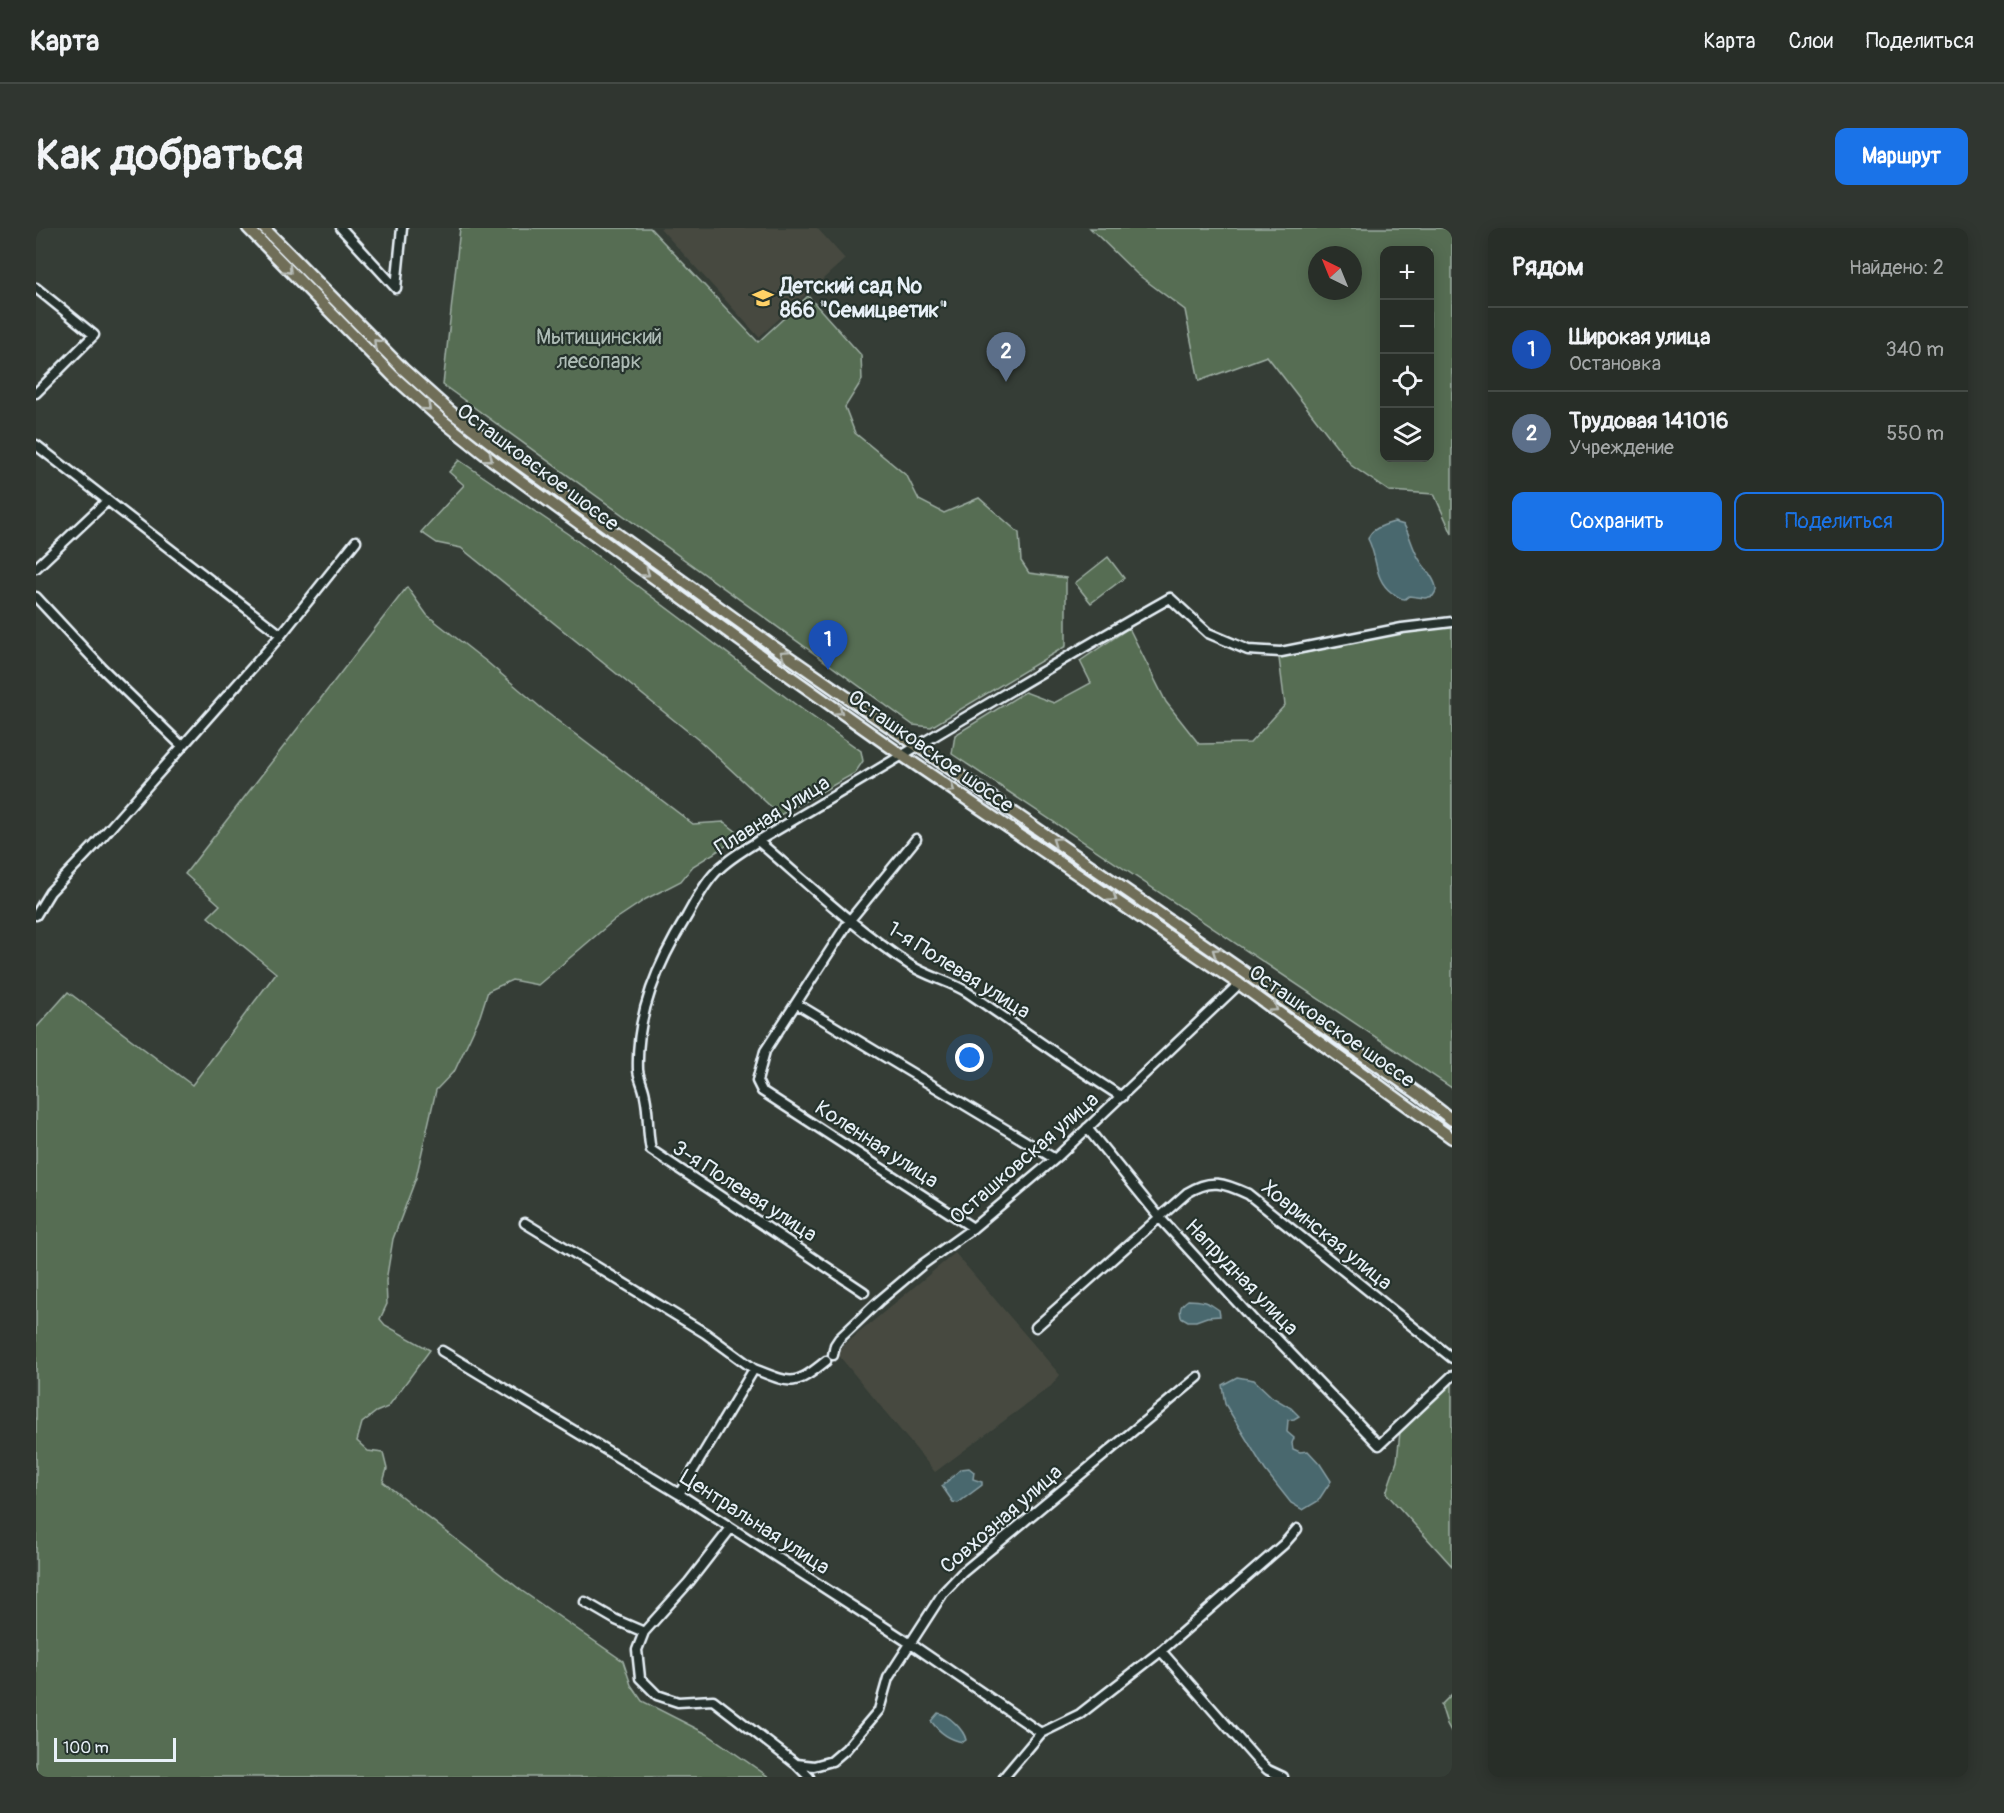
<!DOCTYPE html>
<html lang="ru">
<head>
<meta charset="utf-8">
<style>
	:root { --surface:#282e28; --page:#303630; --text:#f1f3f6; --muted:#a5a8a8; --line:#444a45; --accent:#1a73e8 }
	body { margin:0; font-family:Pangolin,sans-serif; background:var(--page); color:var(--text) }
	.controls { position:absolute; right:18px; top:18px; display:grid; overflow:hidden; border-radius:12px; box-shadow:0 3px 15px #0003 }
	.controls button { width:54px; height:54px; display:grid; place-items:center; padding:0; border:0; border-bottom:2px solid var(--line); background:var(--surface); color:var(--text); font:30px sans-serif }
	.compass { position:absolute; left:1272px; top:18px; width:54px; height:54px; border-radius:50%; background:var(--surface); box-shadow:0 3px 15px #0003; rotate:317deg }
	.scale { position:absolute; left:18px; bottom:15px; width:122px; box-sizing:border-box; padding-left:6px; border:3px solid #e8f1f8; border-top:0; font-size:16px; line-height:21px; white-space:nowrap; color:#e8f1f8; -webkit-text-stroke:4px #26332d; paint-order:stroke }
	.you { position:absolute; left:934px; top:830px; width:21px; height:21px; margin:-15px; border:4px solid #fff; border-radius:50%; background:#1a73e8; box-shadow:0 0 0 9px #1a73e833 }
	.badge { display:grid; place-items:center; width:39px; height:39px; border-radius:50%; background:var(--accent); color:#fff; font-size:20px; font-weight:700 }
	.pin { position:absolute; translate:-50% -50px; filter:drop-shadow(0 2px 3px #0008) }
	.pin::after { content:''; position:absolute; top:32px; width:21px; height:18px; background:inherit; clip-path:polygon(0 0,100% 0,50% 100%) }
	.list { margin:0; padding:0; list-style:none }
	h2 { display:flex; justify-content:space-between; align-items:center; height:78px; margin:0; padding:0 24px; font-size:26px }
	h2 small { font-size:20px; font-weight:400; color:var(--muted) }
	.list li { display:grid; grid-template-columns:39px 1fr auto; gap:18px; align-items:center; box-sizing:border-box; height:84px; padding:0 24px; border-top:2px solid var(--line) }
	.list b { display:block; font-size:22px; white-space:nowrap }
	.list p { margin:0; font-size:20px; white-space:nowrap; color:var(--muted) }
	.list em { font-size:20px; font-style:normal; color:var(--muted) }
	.actions { display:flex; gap:12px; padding:18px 24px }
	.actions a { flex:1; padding:14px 0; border:2px solid var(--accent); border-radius:12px; text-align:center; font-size:21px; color:var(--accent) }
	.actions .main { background:var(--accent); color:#fff }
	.icon { flex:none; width:33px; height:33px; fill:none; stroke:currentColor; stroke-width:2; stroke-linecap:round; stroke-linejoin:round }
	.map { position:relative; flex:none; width:1416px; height:1549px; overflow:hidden; border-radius:12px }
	header { display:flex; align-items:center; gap:36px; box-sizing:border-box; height:84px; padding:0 30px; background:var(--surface); border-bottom:2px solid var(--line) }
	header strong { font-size:28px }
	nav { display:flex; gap:33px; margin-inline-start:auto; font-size:21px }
	.intro { display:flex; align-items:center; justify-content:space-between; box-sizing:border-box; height:144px; padding:0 36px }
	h1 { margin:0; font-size:42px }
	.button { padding:15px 27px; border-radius:12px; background:var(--accent); color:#fff; font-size:21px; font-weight:700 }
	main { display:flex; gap:36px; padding:0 36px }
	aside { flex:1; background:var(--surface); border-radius:12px; box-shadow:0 3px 15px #0003 }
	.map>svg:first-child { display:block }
	.built { fill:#474a41 }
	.green { fill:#566d52; stroke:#9fafa5; stroke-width:1.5; fill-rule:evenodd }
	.water { fill:#48686e; stroke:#889fa5; stroke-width:1.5 }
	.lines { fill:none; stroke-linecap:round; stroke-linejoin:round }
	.minor-casing { stroke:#e8f1f8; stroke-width:13 }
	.major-casing { stroke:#e8f1f8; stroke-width:15 }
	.minor { stroke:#26332d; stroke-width:8 }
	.major { stroke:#706e59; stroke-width:10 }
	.oneway { stroke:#b8bdb8 }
	.labels { text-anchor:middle; stroke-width:4.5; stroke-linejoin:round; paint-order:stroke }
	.poi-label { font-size:21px; font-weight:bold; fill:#e8f1f8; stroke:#26332d; text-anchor:start }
	.park-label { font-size:21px; fill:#aebcb6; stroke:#26332d }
	.street-label { font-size:21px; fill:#e8f1f8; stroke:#26332d }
</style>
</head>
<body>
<header>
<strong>Карта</strong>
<nav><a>Карта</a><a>Слои</a><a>Поделиться</a></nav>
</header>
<div class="intro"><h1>Как добраться</h1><a class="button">Маршрут</a></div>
<main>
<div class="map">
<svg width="1416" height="1549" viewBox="0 0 1416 1549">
	<rect width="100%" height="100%" fill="#353d36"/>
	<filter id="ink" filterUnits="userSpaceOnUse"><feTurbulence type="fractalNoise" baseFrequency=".0167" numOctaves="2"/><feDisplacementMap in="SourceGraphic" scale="12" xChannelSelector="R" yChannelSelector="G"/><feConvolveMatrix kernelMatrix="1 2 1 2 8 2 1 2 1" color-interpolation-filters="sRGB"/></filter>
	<g filter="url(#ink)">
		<path class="built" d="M624 0H781L809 31 723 109Z
			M919 1025 1024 1147 1015 1158 899 1244 800 1124Z"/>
		<path class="green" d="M424 0H614L722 114 772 68 825 127 826 152 809 179 819 205 871 248 883 272 908 285 943 270 983 305 985 333 993 345 1030 350V418L895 499 877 497 407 157Z
			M1054 0H1416V306L1398 266 1353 263 1316 238 1231 128 1163 153 1149 82 1101 46ZM1348 22H1394V230H1348ZM1281 27H1317V63H1281Z
			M423 232 532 306 767 482 825 523 827 533 819 545 744 587 665 514 425 320 401 315 385 304 428 257 413 244Z
			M1072 329 1088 350 1055 375 1039 355Z
			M371 359 391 387 451 434 510 484 657 596 688 594 706 608 657 638 645 653 610 671 577 693 502 757 476 752 452 763 444 788 419 842 400 862 380 950 357 1011 350 1053 351 1076 344 1091 349 1097 394 1122 352 1179 340 1184 326 1195 321 1213 332 1223 347 1225 351 1241 347 1254 486 1363 587 1433 595 1457 606 1473 671 1506 733 1549H0V800L32 764 156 857 240 745 172 689 184 677 149 646Z
			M1416 395V860L916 526 919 507 989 464 1018 475 1055 455 1044 433 1093 400 1130 474 1163 516 1214 515 1249 477 1243 430Z
			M1416 1155V1338L1350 1265 1361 1233 1364 1204Z
			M1416 1466V1505L1411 1496 1405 1477Z"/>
		<path class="water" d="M1358 294 1368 297C1374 307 1376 319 1382 329 1387 339 1398 348 1400 359 1401 364 1399 364 1397 368L1389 370 1373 368 1369 371C1363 371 1362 368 1356 365 1337 351 1342 329 1332 311 1334 301 1348 297 1358 294Z
			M1152 1072C1165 1072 1173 1074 1183 1082L1184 1088 1171 1089 1160 1093H1152L1145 1089C1143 1080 1145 1077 1152 1072Z
			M1201 1149 1218 1152 1236 1169 1255 1180 1263 1188 1258 1191 1252 1192 1251 1204 1258 1210 1256 1215 1257 1221 1264 1224 1272 1223 1284 1236 1295 1253 1282 1273 1267 1282 1255 1275 1229 1242 1189 1176 1186 1157Z
			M933 1240 938 1244 937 1251 946 1254V1257L922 1275 917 1274 906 1258 925 1241Z
			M902 1485C912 1486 928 1502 930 1512L927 1514C914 1512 903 1504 895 1493Z"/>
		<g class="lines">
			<defs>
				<path id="minor" d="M305 0 360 60 366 0
					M0 60 58 107 0 165
					M0 217 245 407
					M0 340 71 273
					M0 369 66 440 146 518
					M880 611 814 692 729 823 721 853 726 863 937 1000
					M722 613C771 655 819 701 874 737 892 749 914 753 931 764 983 799 1033 836 1086 869
					M0 687 14 664 59 617 245 407 320 313
					M761 776 1019 931
					M1051 900 1124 990 1221 1096 1238 1108 1343 1217 1416 1148
					M489 995 669 1105 718 1141
					M828 1064 615 922C611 904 613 886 609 868 608 859 603 851 602 842 600 785 622 735 651 688 659 674 667 658 678 646 690 632 707 623 722 613 860 532 995 448 1134 370L1172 405 1212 422 1245 424 1366 400 1416 394
					M1000 1099 1151 965C1175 950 1188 955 1212 966L1416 1130
					M406 1123 643 1266 875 1416 1005 1505
					M797 1127 799 1117 803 1111 843 1073 887 1036 937 1000 1019 931 1203 756
					M643 1266 718 1141C756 1156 758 1159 790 1133
					M549 1374 580 1392 608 1404 653 1354 695 1300
					M608 1404 601 1422 604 1450 621 1467 642 1474 677 1472 760 1536 778 1538 796 1533 810 1521 843 1482 852 1450 907 1365 926 1345 1162 1149
					M1125 1423 1221 1532 1232 1542 1247 1549
					M760 1536 773 1549
					M968 1549 1005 1505 1044 1486 1125 1423 1248 1316 1261 1301"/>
				<path id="major" d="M212 0 358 149 407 193 456 232 728 430 867 528 1203 756 1416 910
					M228 0 367 141 415 184 463 221 734 416 1208 744 1384 867 1416 892"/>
			</defs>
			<use href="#minor" class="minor-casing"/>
			<use href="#major" class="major-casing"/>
			<use href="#minor" class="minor"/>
			<use href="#major" class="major"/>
		</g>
		<defs><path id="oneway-chevron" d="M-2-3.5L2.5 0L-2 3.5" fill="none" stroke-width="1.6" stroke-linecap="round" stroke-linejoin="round" transform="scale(1.5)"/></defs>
		<g class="oneway">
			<use href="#oneway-chevron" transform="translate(252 42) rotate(46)"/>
			<use href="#oneway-chevron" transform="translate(341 115) rotate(-134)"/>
			<use href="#oneway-chevron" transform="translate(391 179) rotate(42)"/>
			<use href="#oneway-chevron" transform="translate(453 230) rotate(38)"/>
			<use href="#oneway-chevron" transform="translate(610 345) rotate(36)"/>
			<use href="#oneway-chevron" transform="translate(748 426) rotate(-146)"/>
			<use href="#oneway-chevron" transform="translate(803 483) rotate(35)"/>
			<use href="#oneway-chevron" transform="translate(915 561) rotate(34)"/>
			<use href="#oneway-chevron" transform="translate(1020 613) rotate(-145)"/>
			<use href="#oneway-chevron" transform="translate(1077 670) rotate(34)"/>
			<use href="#oneway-chevron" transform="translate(1180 724) rotate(-145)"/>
			<use href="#oneway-chevron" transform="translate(1238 780) rotate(35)"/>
		</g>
	</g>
	<defs>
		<symbol id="school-bare" viewBox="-9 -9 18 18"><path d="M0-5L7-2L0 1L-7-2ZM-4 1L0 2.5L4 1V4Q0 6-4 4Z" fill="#ffd166" stroke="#26332d" stroke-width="2.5" paint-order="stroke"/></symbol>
	</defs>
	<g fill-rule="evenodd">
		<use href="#school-bare" x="712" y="55" width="30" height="30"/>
	</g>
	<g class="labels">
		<g class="poi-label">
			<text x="744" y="65">Детский сад №<tspan x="744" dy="24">866 "Семицветик"</tspan></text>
		</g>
		<g class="park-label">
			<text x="563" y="116">Мытищинский<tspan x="563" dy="24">лесопарк</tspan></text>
		</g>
		<g class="street-label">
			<text transform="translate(502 239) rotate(37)" y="7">Осташковское шоссе</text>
			<text transform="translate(895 523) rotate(35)" y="7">Осташковское шоссе</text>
			<text transform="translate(736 587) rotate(-32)" y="7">Плавная улица</text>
			<text transform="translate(923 742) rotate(32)" y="7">1-я Полевая улица</text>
			<text transform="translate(1296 798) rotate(35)" y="7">Осташковское шоссе</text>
			<text transform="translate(841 916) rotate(33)" y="7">Коленная улица</text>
			<text transform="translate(988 930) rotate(-41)" y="7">Осташковская улица</text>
			<text transform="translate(709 963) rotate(33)" y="7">3-я Полевая улица</text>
			<text transform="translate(1291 1007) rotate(39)" y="7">Ховринская улица</text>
			<text transform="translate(1206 1049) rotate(46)" y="7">Напрудная улица</text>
			<text transform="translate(965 1291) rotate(-41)" y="7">Совхозная улица</text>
			<text transform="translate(719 1294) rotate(33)" y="7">Центральная улица</text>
		</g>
	</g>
</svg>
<div class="controls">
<button>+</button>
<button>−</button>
<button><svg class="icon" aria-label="locate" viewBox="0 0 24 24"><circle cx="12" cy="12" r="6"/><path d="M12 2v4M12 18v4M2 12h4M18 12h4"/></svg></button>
<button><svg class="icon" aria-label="layers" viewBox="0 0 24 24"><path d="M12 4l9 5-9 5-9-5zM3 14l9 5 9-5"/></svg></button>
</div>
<svg class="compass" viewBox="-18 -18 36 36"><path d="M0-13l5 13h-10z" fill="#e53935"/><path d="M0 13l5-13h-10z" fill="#a5a8a8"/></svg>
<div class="scale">100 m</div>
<div class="you"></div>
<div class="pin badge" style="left:792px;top:442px;background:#1a4fb4">1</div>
<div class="pin badge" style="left:970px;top:154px;background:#5c6f8a">2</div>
</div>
<aside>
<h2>Рядом<small>Найдено: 2</small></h2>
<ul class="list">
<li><span class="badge" style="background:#1a4fb4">1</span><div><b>Широкая улица</b><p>Остановка</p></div><em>340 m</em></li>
<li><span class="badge" style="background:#5c6f8a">2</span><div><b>Трудовая 141016</b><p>Учреждение</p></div><em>550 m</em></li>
</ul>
<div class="actions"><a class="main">Сохранить</a><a>Поделиться</a></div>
</aside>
</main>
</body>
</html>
